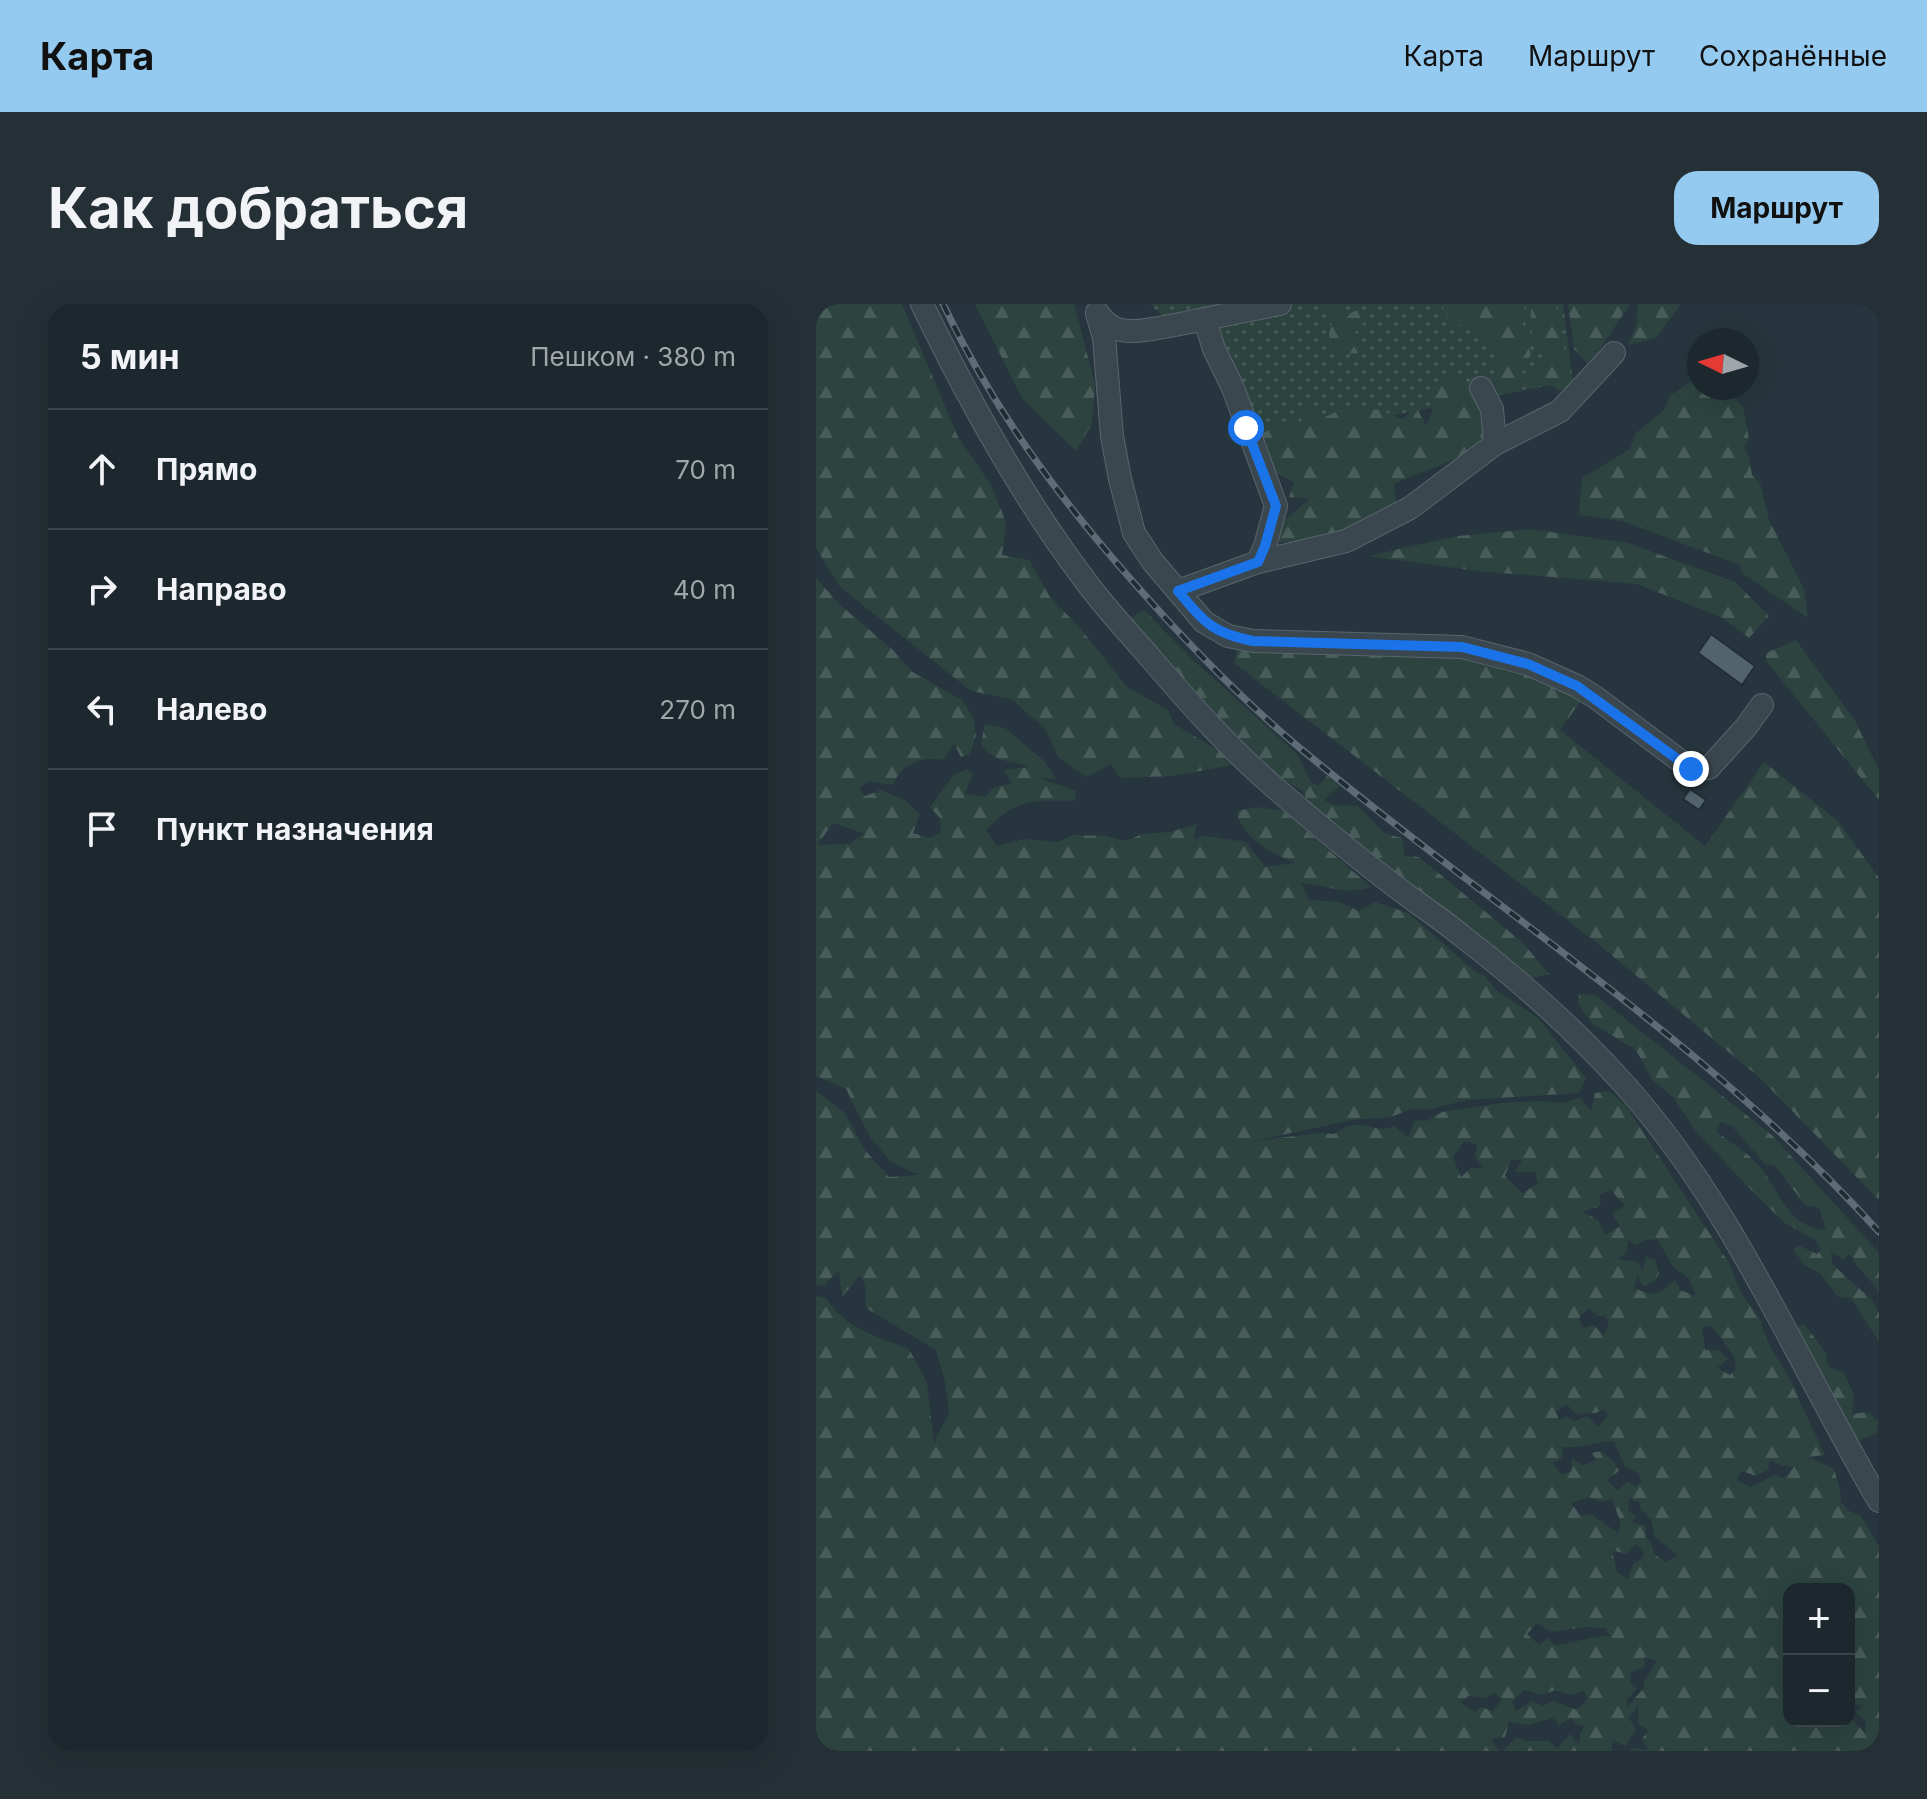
<!DOCTYPE html>
<html lang="ru">
<head>
<meta charset="utf-8">
<style>
	:root { --surface:#1d282e; --page:#253036; --text:#f1f3f6; --muted:#a0a6aa; --line:#3b444a; --accent:#95caf0 }
	body { margin:0; font-family:Inter,sans-serif; background:var(--page); color:var(--text) }
	.controls { position:absolute; right:24px; bottom:24px; display:grid; overflow:hidden; border-radius:16px; box-shadow:0 8px 32px #0002 }
	.controls button { width:72px; height:72px; display:grid; place-items:center; padding:0; border:0; border-bottom:2px solid var(--line); background:var(--surface); color:var(--text); font:40px sans-serif }
	.compass { position:absolute; left:871px; top:24px; width:72px; height:72px; border-radius:50%; background:var(--surface); box-shadow:0 8px 32px #0002; rotate:275deg }
	.stop { position:absolute; width:24px; height:24px; margin:-18px; border:6px solid #1a73e8; border-radius:50%; background:#fff }
	.stop.end { background:#1a73e8; border-color:#fff; box-shadow:0 2px 8px #0008 }
	.list { margin:0; padding:0; list-style:none }
	h2 { display:flex; justify-content:space-between; align-items:center; height:104px; margin:0; padding:0 32px; font-size:34px }
	h2 small { font-size:26px; font-weight:400; color:var(--muted) }
	.list li { display:grid; grid-template-columns:52px 1fr auto; gap:24px; align-items:center; box-sizing:border-box; height:120px; padding:0 32px; border-top:2px solid var(--line) }
	.list b { display:block; font-size:30px; white-space:nowrap }
	.list em { font-size:26px; font-style:normal; color:var(--muted) }
	.icon { flex:none; width:44px; height:44px; fill:none; stroke:currentColor; stroke-width:2; stroke-linecap:round; stroke-linejoin:round }
	.map { position:relative; flex:none; width:1063px; height:1447px; overflow:hidden; border-radius:24px }
	header { display:flex; align-items:center; gap:48px; box-sizing:border-box; height:112px; padding:0 40px; background:var(--accent); color:#111 }
	header strong { font-size:38px }
	nav { display:flex; gap:44px; margin-inline-start:auto; font-size:28px }
	.intro { display:flex; align-items:center; justify-content:space-between; box-sizing:border-box; height:192px; padding:0 48px }
	h1 { margin:0; font-size:56px }
	.button { padding:20px 36px; border-radius:24px; background:var(--accent); color:#111; font-size:28px; font-weight:700 }
	main { display:flex; gap:48px; padding:0 48px }
	aside { flex:1; background:var(--surface); border-radius:24px; box-shadow:0 8px 32px #0002 }
	.map>svg:first-child { display:block }
	.grass { fill:url(#grass-dots) }
	.forest { fill:url(#forest-firs); fill-rule:evenodd }
	.building { fill:#53636b; stroke:#222e36; stroke-width:2 }
	.lines { fill:none; stroke-linecap:round; stroke-linejoin:round }
	.minor-casing { stroke:#59656c; stroke-width:24 }
	.minor { stroke:#3b474e; stroke-width:22 }
	.rail-casing { stroke:#5e6c75; stroke-width:7 }
	.rail { stroke:#202c34; stroke-width:4; stroke-dasharray:12; stroke-linecap:butt }
	.route { stroke:#1a73e8; stroke-width:10 }
</style>
</head>
<body>
<header>
<strong>Карта</strong>
<nav><a>Карта</a><a>Маршрут</a><a>Сохранённые</a></nav>
</header>
<div class="intro"><h1>Как добраться</h1><a class="button">Маршрут</a></div>
<main>
<aside>
<h2>5 мин<small>Пешком · 380 m</small></h2>
<ul class="list">
<li><svg class="icon" aria-label="ahead" viewBox="0 0 24 24"><path d="M12 20V5M6 11l6-6 6 6"/></svg><div><b>Прямо</b></div><em>70 m</em></li>
<li><svg class="icon" aria-label="right" viewBox="0 0 24 24"><path d="M7 20v-9h11M14 6l5 5-5 5"/></svg><div><b>Направо</b></div><em>40 m</em></li>
<li><svg class="icon" aria-label="left" viewBox="0 0 24 24"><path d="M17 20v-9H6M10 6l-5 5 5 5"/></svg><div><b>Налево</b></div><em>270 m</em></li>
<li><svg class="icon" aria-label="arrive" viewBox="0 0 24 24"><path d="M6 21V4h12l-3 4 3 4H6"/></svg><div><b>Пункт назначения</b></div></li>
</ul>
</aside>
<div class="map">
<svg width="1063" height="1447" viewBox="0 0 1063 1447">
	<defs>
		<pattern id="grass-dots" width="8" height="8" patternUnits="userSpaceOnUse" patternTransform="scale(2)"><rect width="8" height="8" fill="#2c433f"/><path d="M2 2h.1M6 6h.1" fill="none" stroke="#485c59" stroke-width="1.8" stroke-linecap="round"/></pattern>
		<pattern id="forest-firs" width="22" height="20" patternUnits="userSpaceOnUse" patternTransform="scale(2)"><rect width="22" height="20" fill="#2c433f"/><path d="M5 1l3.5 6h-7zM16 11l3.5 6h-7z" fill="#485c59"/></pattern>
	</defs>
	<rect width="100%" height="100%" fill="#27363e"/>
	<path class="grass" d="M334 0H747L757 77 437 138 393 1 352 17Z"/>
	<path class="forest" d="M0 0H86L142 133 175 181 190 218 186 251 213 256 234 293 264 324 311 383 352 406 358 420 403 447 416 461 357 472 304 474 295 460 271 473 242 453 229 424 195 395 155 387 24 283 0 244Z
		M159 0H258L279 80 276 120 260 147 206 94Z
		M502 0H521L529 12 543 5 551 15 537 31 543 49 517 51 513 29 516 20Z
		M625 0H709L706 26 715 50 709 63 702 66 709 70 724 60 727 50 716 31 715 5 724 0H740L752 65 761 79 743 87 730 77 692 88 680 79 683 59 661 24 635 19Z
		M752 0H814L782 48 771 59 758 45Z
		M822 0H865L841 33 812 41 820 22Z
		M883 71V84H904L927 102 933 135 928 144 933 152 936 171 944 179 953 216 988 285 992 314 926 269 924 261 806 217 763 211 766 174 814 145 819 130 848 106 853 93Z
		M640 72C647 78 659 85 664 92 700 146 610 164 578 180L580 198C542 225 509 241 461 238L463 220 494 195 473 193 478 178 454 166 448 147 447 129 469 117 485 120 487 102 511 112C543 97 554 103 587 115L600 102 610 122 617 106 613 85Z
		M715 225 812 239 919 278 953 312 933 334 907 314 821 280 662 267 552 252 642 232Z
		M0 274 24 301 77 346 95 367 146 396 157 413 160 431 154 450 145 453 138 440 127 456C106 451 84 461 77 481L53 477 43 484 49 492 65 486 90 497 104 510 97 529 113 534 125 529 124 514 114 503 137 471 152 465 157 470 148 490 169 493 178 483 196 480 188 466 213 463C194 454 180 462 165 440L169 420 189 424 228 457 240 475 224 474 260 487 259 497C218 496 201 494 170 526L181 542 208 535 243 538 256 531 290 532 309 537 327 530 354 528 381 520 377 535 389 532 430 538 449 563 480 559C458 551 424 533 421 507L440 503 468 507 555 583C527 592 512 581 485 579L493 596 523 598 543 607 559 598 592 609 660 668 669 672 681 687 722 714 770 774 763 789 651 796 610 806 596 805 572 814 541 815 438 837 504 829 518 830C546 809 555 832 578 822L592 834 599 816 611 817 626 808 685 799 721 797 748 799 764 793 775 807 779 789 793 787 809 801 913 959 924 987 944 1015 952 1039 971 1070 1009 1151 992 1153 1018 1165 1024 1186 1025 1198 1033 1207 1045 1212 1063 1243V1447H814L816 1444 832 1446 826 1435 832 1426 823 1421 822 1402 813 1414 820 1426 809 1442 797 1436 795 1447H687L700 1433 712 1437H733L741 1445 754 1430 763 1441 764 1429 769 1422 760 1420 755 1414 744 1421 737 1414 711 1421 693 1418 689 1433 675 1435 683 1447H0V992L10 994C28 1024 62 1033 93 1045L111 1079 118 1138 133 1109 129 1077 120 1046 50 1004 49 981 44 971 26 993 23 966 7 982 0 981V787L29 809 48 845 73 873 103 871 75 858 54 833 30 785 0 772ZM17 519 47 529 48 530 33 540 1 541ZM648 837 661 840 659 853 668 864H655L645 873 637 853ZM695 856H706L699 868H719L722 880 706 889 689 872ZM794 885 809 902 796 910 804 922 789 931 782 916 766 908 785 902 783 892ZM841 935 858 964 873 974 880 992 864 986 859 976C844 991 838 993 818 984L821 972 827 982 838 978 843 969 839 955 830 953 827 966 821 958 802 955 811 948 812 936 821 941 830 936ZM773 1004 781 1012H788L793 1017 788 1032 778 1021 767 1024 763 1014ZM896 1022 918 1052 920 1065 914 1071 901 1064 912 1055 903 1046H889L886 1023ZM751 1101 761 1110 780 1109 788 1105 792 1111 782 1123 771 1112 759 1117 750 1112 743 1116 740 1107ZM798 1137 809 1163 823 1169 825 1176 820 1183 811 1178 802 1186 790 1176 803 1167 798 1158 785 1147 776 1149 780 1156 767 1162 756 1154 755 1168 745 1170 737 1159 747 1154 746 1143C764 1144 780 1138 798 1137ZM954 1156 966 1162 978 1163 968 1174 959 1171 935 1183 920 1176 926 1167 940 1172 952 1166ZM773 1193 782 1197 796 1196 805 1219 802 1229 775 1210 764 1211 755 1199ZM813 1194 823 1198 825 1206 835 1215 839 1233 862 1251 850 1258 838 1250 835 1238 829 1233 830 1222 815 1218 821 1213 812 1206ZM820 1240 828 1248 826 1254 817 1260 812 1275 801 1268 796 1246 810 1250ZM973 1285H1033V1400L1047 1401 1039 1408 1050 1417 1049 1429 1033 1412V1417H973V1345L970 1342 971 1331 973 1332ZM721 1319 735 1328 769 1323 789 1324 794 1332C775 1332 759 1339 739 1341L732 1334 723 1341 711 1330ZM828 1353 841 1357 828 1377V1384L811 1403V1396L821 1384 814 1378 815 1368 829 1363ZM708 1386 725 1391 740 1386 754 1391 768 1387 772 1394 761 1406 737 1397 727 1402 716 1397 700 1407 696 1398ZM679 1389 686 1395 677 1407 665 1403 659 1408 644 1398 653 1392 670 1394Z
		M328 306 375 354 481 450 494 477 502 482 511 472 524 482 508 496 518 501 542 502 568 529 586 534 589 552 603 553 706 638 733 670 708 676 492 503 488 488 462 472 370 382 313 315Z
		M980 336 1039 417 1063 466V496L950 357V349Z
		M422 342 658 350 767 394 744 426 889 542 948 458 1022 517 1063 574V896L944 774 776 635 418 359Z
		M763 690 779 691 957 832 1063 949V989C1055 974 1041 966 1034 950L1027 955 1015 948 1016 960 1056 996 1063 1009V1038L1035 994 1022 993 1004 969 989 962 977 945 984 942 1001 950 1005 946 999 936 969 919 936 887 878 825 857 793 836 776 820 746 777 720 762 700ZM904 818 915 821 949 860 959 862 990 902 1003 903 1010 926C974 924 964 890 945 864 934 850 915 839 901 828Z
		M988 1020 1010 1049 1012 1062 1028 1069 1038 1091 1036 1110 1051 1108 1062 1117 1060 1130 1038 1138 977 1025Z"/>
	<path class="building" d="M895 330 939 362 926 381 882 349Z
		M874 485 890 496 883 506 867 495Z"/>
	<g class="lines">
		<defs>
			<path id="minor" d="M106 0C152 95 204 190 268 275 289 304 315 331 338 358 376 402 413 444 457 482 494 514 532 546 571 576 596 596 622 612 646 632 702 675 760 727 807 779 917 901 980 1056 1063 1197
				M281 8C287 17 294 24 305 26 319 29 335 25 348 23 387 16 425 7 464 0
				M281 10 288 33 296 132 304 175 318 229 337 258 388 318 412 332 437 337 646 343 712 360 761 382 779 393 875 465 893 464 930 423 946 401
				M389 16 398 45 417 84 460 202 449 242 442 258
				M665 84 676 105 679 140
				M362 287 442 258 530 237 594 204 679 140 744 107 798 49"/>
		</defs>
		<use href="#minor" class="minor-casing"/>
		<use href="#minor" class="minor"/>
		<defs>
			<path id="rail" d="M127 0C177 105 242 193 319 280 370 338 425 395 485 445 677 605 895 741 1063 928"/>
		</defs>
		<use href="#rail" class="rail-casing"/>
		<use href="#rail" class="rail"/>
	</g>
	<g class="lines">
		<path class="route" d="M430 124 460 202 449 242 442 258 362 287C388 318 396 329 437 337L646 343 712 360 761 382 875 465"/>
	</g>
</svg>
<div class="controls">
<button>+</button>
<button>−</button>
</div>
<svg class="compass" viewBox="-18 -18 36 36"><path d="M0-13l5 13h-10z" fill="#e53935"/><path d="M0 13l5-13h-10z" fill="#a0a6aa"/></svg>
<div class="stop" style="left:430px;top:124px"></div>
<div class="stop end" style="left:875px;top:465px"></div>
</div>
</main>
</body>
</html>
